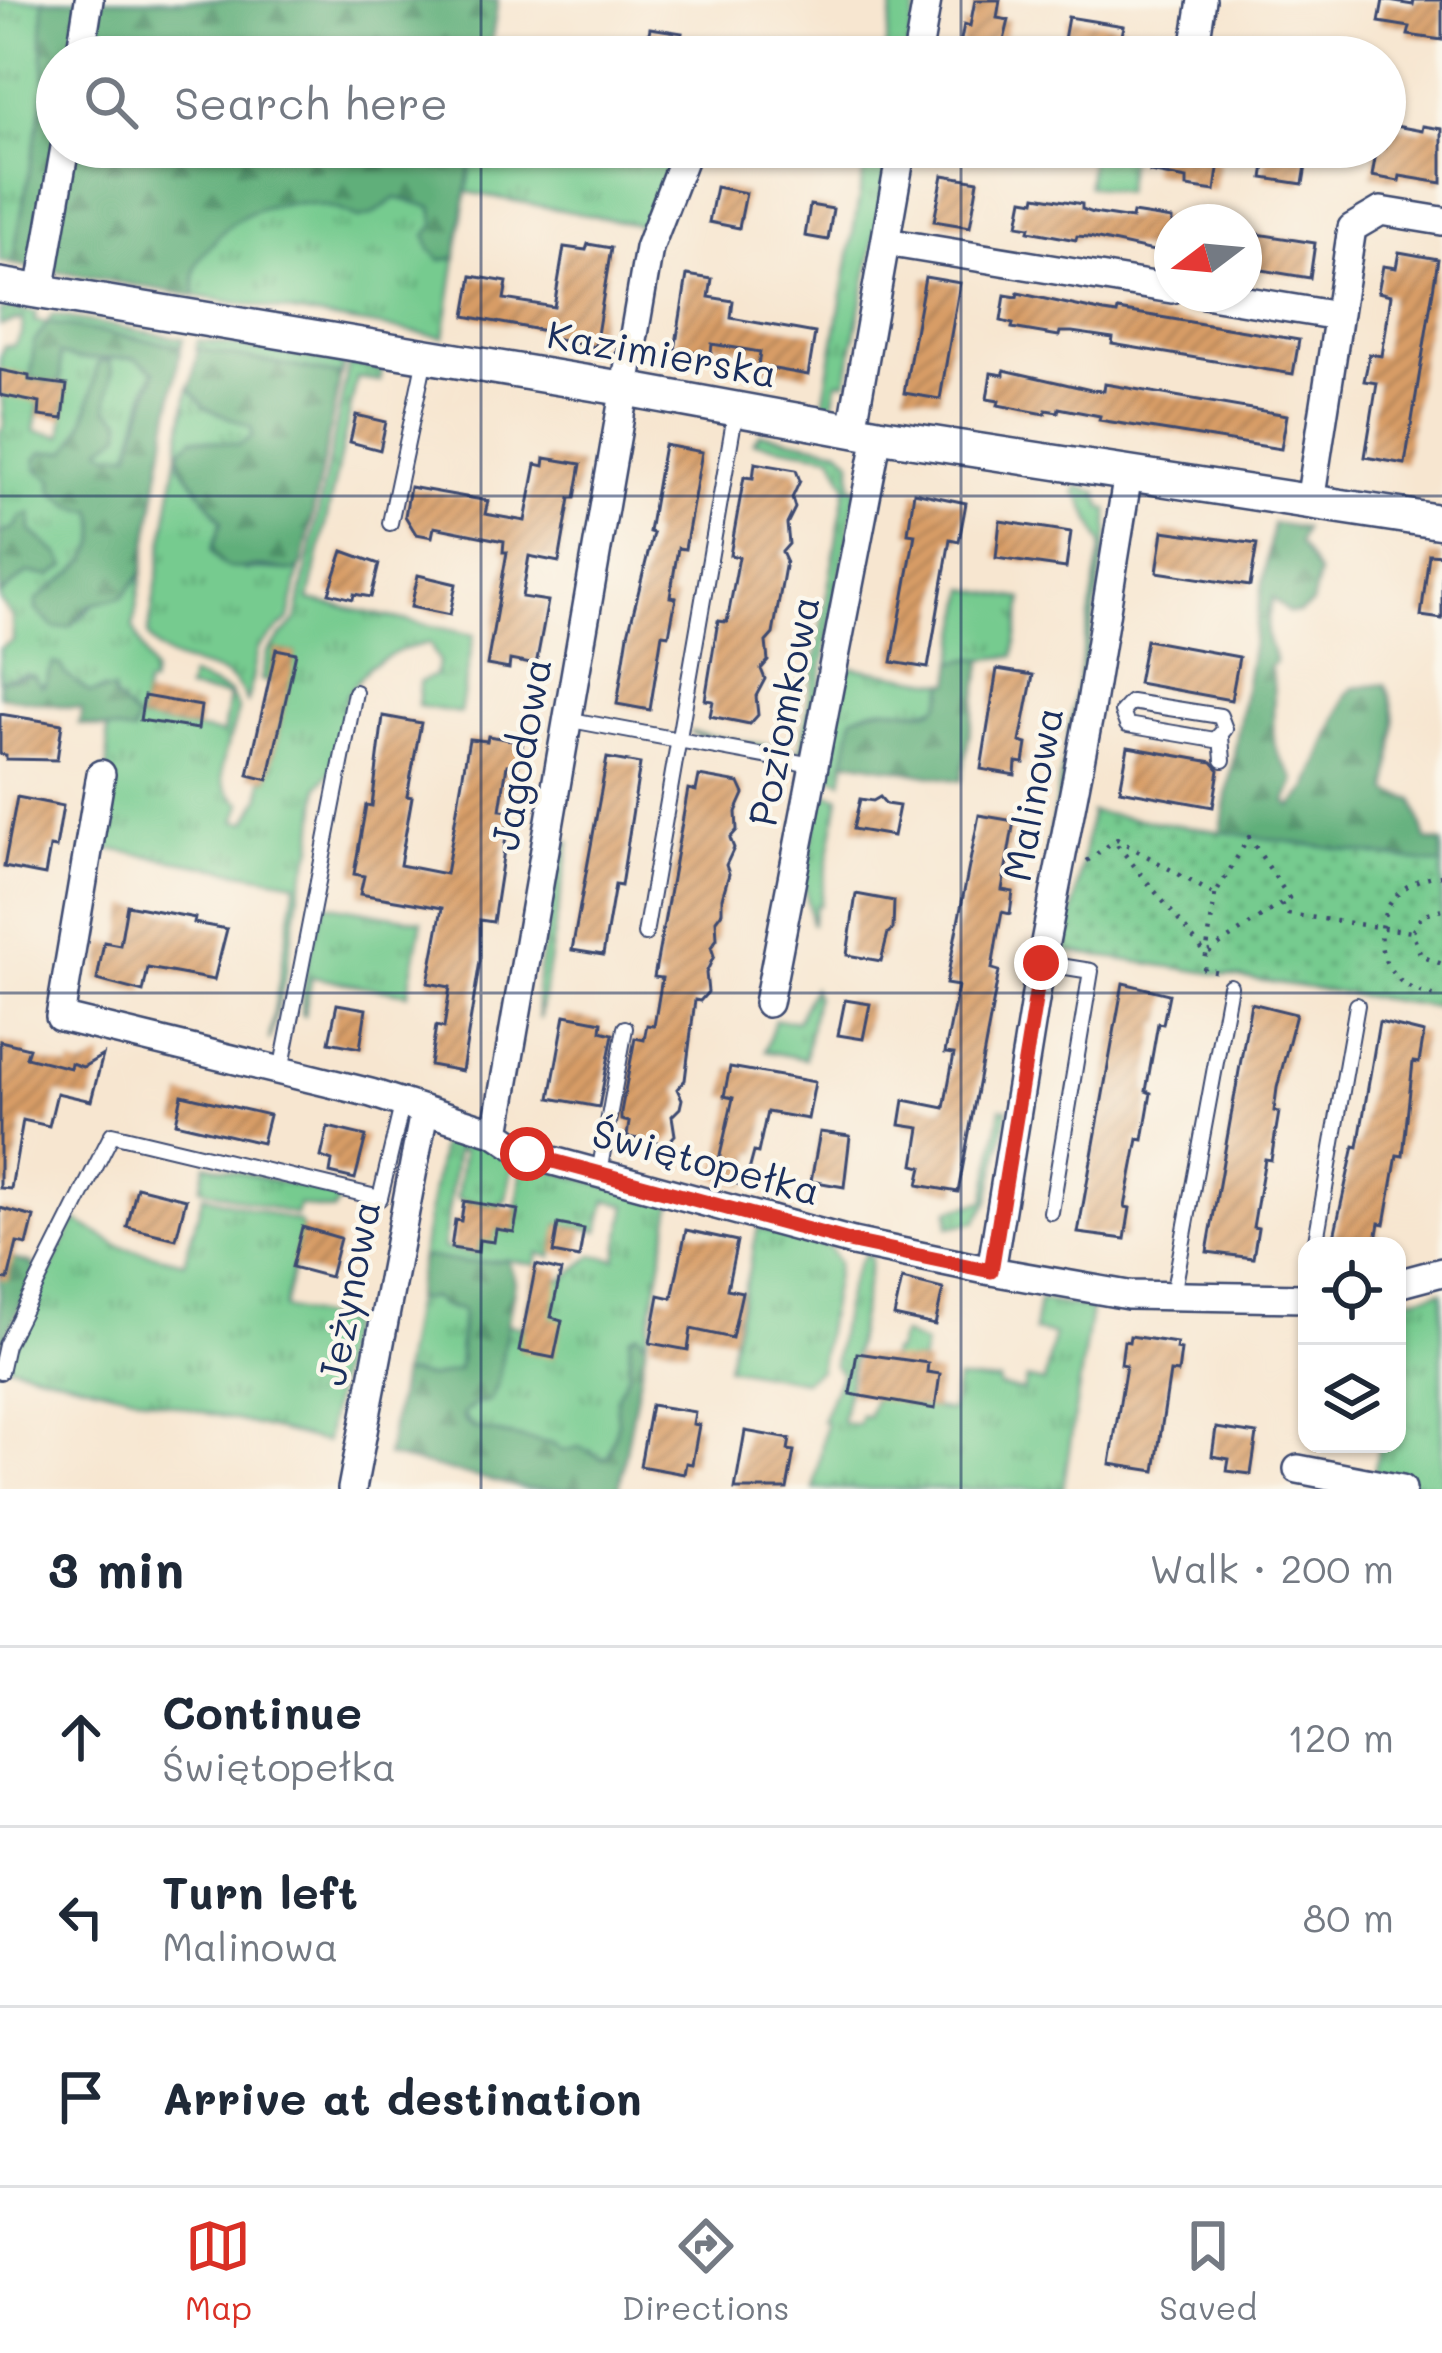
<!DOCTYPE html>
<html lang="en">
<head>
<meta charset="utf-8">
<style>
	:root { --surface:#fff; --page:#f2f2f3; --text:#1f2937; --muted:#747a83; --line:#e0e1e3; --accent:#d93025 }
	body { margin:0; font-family:Mali,sans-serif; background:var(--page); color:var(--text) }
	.controls { position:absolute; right:36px; bottom:36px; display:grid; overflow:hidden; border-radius:24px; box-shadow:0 3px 9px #0004 }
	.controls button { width:108px; height:108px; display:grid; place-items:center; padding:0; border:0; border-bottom:3px solid var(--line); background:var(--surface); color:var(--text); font:60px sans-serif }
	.compass { position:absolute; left:1154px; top:204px; width:108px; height:108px; border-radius:50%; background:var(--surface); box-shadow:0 3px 9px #0004; rotate:254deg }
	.stop { position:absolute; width:36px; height:36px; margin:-27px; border:9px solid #d93025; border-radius:50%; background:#fff }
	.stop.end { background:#d93025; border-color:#fff; box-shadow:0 3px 12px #0008 }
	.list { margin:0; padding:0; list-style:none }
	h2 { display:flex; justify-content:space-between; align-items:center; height:156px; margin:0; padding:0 48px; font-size:51px }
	h2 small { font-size:39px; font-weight:400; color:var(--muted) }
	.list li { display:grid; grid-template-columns:78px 1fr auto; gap:36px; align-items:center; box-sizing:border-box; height:180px; padding:0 48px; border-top:3px solid var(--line) }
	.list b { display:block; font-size:45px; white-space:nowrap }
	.list p { margin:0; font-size:39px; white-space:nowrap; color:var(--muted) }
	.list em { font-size:39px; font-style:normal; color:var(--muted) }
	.icon { flex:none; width:66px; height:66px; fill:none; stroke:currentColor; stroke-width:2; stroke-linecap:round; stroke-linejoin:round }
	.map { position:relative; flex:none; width:1442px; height:1489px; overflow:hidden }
	.search { position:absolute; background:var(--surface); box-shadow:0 3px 9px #0004; left:36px; right:36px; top:36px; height:132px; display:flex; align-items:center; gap:30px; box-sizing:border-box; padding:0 42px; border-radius:66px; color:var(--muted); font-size:45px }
	.sheet { height:696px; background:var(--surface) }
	nav { display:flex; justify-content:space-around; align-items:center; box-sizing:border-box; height:168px; border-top:3px solid var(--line); background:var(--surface); font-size:33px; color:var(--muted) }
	nav a { display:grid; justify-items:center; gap:6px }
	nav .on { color:var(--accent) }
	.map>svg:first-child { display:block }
	.grass { fill:url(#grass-tufts); stroke:#487d76; stroke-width:3; fill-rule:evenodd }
	.forest { fill:url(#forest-firs); stroke:#3e6f6c; stroke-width:3 }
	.park { fill:url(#park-dots); stroke:#487d76; stroke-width:3 }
	.building { fill:url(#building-hatch) }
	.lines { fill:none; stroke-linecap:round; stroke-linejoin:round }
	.service-casing { stroke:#3c4a6f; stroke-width:18 }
	.minor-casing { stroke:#3c4a6f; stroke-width:32 }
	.tertiary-casing { stroke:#3c4a6f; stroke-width:38 }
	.path { stroke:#3c4a6f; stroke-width:4.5; stroke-dasharray:3 9; stroke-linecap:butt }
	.service { stroke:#fff; stroke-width:14 }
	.minor { stroke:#fff; stroke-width:27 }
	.tertiary { stroke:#fff; stroke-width:33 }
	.route { stroke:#d93025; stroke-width:15 }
	.grid { fill:none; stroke:#1b2f5e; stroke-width:3; stroke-opacity:0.55 }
	.labels { text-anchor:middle; stroke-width:9; stroke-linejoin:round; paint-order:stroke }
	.street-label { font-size:39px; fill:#1b2f5e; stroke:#fbf7ec }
</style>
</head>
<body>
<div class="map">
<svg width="1442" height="1489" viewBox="0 0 1442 1489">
	<defs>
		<pattern id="grass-tufts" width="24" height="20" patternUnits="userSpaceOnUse" patternTransform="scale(3)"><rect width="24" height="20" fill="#76cb8f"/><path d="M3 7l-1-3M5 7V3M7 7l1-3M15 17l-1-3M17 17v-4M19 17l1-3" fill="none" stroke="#60a578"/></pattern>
		<pattern id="forest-firs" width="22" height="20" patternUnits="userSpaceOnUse" patternTransform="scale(3)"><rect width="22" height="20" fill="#60af7a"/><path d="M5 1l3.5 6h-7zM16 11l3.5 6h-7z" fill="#4e8f67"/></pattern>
		<pattern id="park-dots" width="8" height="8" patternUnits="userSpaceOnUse" patternTransform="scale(3)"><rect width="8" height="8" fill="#76cb8f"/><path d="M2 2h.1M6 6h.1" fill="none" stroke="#60a578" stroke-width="1.8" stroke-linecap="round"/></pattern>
		<pattern id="building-hatch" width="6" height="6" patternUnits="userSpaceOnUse" patternTransform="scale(3)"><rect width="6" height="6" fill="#d89d66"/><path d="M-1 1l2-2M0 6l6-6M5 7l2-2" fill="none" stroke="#ae8057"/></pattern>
	</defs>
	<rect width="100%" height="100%" fill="#fbf7ec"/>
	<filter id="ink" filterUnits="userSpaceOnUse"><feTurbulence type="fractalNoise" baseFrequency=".00833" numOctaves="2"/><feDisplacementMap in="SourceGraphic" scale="24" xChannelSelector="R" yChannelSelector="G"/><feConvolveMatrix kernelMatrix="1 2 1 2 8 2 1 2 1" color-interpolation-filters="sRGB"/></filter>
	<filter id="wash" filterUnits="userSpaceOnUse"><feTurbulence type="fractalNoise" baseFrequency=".004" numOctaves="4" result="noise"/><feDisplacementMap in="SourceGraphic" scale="48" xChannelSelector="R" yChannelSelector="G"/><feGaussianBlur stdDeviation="2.7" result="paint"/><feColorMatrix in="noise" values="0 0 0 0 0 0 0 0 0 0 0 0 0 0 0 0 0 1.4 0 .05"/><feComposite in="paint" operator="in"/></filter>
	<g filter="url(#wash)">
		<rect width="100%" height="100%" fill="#f7e6d0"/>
		<path class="grass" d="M0 0H63L12 264 0 261Z
			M894 0H917L907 57H884Z
			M474 147H604L667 159 672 147H679L645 230 638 231 640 225 467 192Z
			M868 147H892L846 382 838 381 833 403 823 404Z
			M1091 147H1131L1124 192 1088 186Z
			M396 198 432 207 440 260 456 258 444 337 195 296C195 287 193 275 195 267 197 259 206 250 212 244 246 198 310 193 358 218L371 215Z
			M9 308 36 313 34 321 47 323 52 315 183 339 181 346 48 323 33 348 42 382 34 431 62 436 66 385 57 384 61 378 59 353 77 359 135 358 155 371 147 386 130 453 108 454 102 447 121 433V420L108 409 106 392 113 371 97 365C94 386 84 433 70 448 61 457 47 462 36 468L53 479 52 491 72 506 93 510C110 545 77 574 48 590L79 619 97 601 122 597 142 574 133 627 153 673 151 685H146L140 720 223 734 229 696 187 690 190 676 229 692 238 709C232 744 203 781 242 803L236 821 247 822 261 797 262 779H268L295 653 276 650 268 682 261 680 267 652 296 620 349 364 382 370 380 381 357 378 309 600 474 635 460 713 418 706 420 682 435 675 439 661 429 643 401 650 368 667 346 696 333 769 319 785 313 847 300 888 286 973 269 1041 296 882 104 848 78 993 108 767 107 729 79 724 83 710 114 697 104 689 90 693 65 674 48 673V680L41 686 27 674 0 680V648L13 641 12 617 1 602 0 595 27 573 44 575 60 555C31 539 35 523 0 534V432L4 427 0 360 4 346H13L22 333 23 319 0 325V310Z
			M198 340 344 364 341 375 196 349Z
			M189 385 251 427 252 437 239 445 193 438 181 465 222 522 212 550 247 571C265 566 283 575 300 568L289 619 258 649 247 704C231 650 172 681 148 635Z
			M760 433 840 449 851 460V487L857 488 807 750C785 760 712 742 690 732L800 751 846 485 832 455 753 442Z
			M1077 486 1098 493 1102 508 1108 509V533L1052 852H1047L1102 544 1079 495 1075 494Z
			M967 589 1023 599 1014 656 954 662Z
			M849 667 945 683 941 704C920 716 904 708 882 708 873 708 862 713 853 717L842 781 826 774 821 757 836 752V720Z
			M828 794 839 797 820 905H816L812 925 804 882 820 796Z
			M561 840 570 842 539 1020 536 989Z
			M325 904 422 921 408 994 312 977 304 1016 301 1014 308 959Z
			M813 988 816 996 805 1059 765 1051 775 1020 797 1021Z
			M1001 1108 1008 1109 989 1201 976 1222 949 1227V1210L985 1201Z
			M445 1143 479 1144 517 1161 672 1204 646 1343 642 1336 630 1337 629 1372 616 1398 618 1422 608 1457 601 1458 591 1451H563L552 1444 473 1428 463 1414C487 1395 501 1355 507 1325L523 1327 535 1273 563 1280 593 1255 616 1259 627 1205 606 1200 599 1231 559 1224 552 1257 538 1253 536 1265 508 1260 465 1263 421 1258 441 1145ZM457 1149 463 1151 457 1199 499 1207 500 1202 505 1203 513 1164 522 1166 514 1231 496 1229 479 1240 477 1255 443 1248Z
			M206 1164 342 1197 333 1211 299 1205 296 1215 200 1188Z
			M203 1195 299 1222 302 1227 284 1308 347 1323 326 1442 5 1364 75 1220 121 1247 184 1262Z
			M758 1228 829 1247 838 1263 819 1370 804 1381 727 1367Z
			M866 1253 871 1258 842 1422 858 1425 861 1415 868 1417 877 1389 885 1382 891 1352H895L902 1334 925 1345 921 1362 909 1361 902 1403 951 1411 957 1380 999 1381V1387L1023 1391 1026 1379 1044 1383 1054 1335 1034 1331 1039 1300 1091 1309 1063 1489H814L826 1422 822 1421 841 1374 834 1365C840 1335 845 1274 866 1253Z
			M1442 1291V1489L1374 1474 1379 1444H1397V1345L1404 1306 1397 1307V1301Z
			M432 1298 450 1308 462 1310 458 1370 430 1378 410 1373 401 1375 414 1300Z"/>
		<path class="forest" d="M43 0H498L489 57H57V147H474L456 258 440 260 430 249 426 235 435 224 432 207 396 198 371 215 358 218C310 193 246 198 212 244 206 250 198 259 196 267 193 275 195 287 195 296L12 264 46 84 42 47Z
			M48 323 181 346 142 574 122 597 89 605 70 627 55 628 36 610V601C67 572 110 561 93 510 76 512 66 500 52 491L53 479 40 472 35 460 42 452 67 451C86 430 93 393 97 365L103 360 110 362C115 377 106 393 108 409L122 420 121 434 102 447 108 454 130 453 155 371 135 358 77 359 60 354 61 378 57 384 36 380 31 375 34 342Z
			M198 349 341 375 302 566 296 571C284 572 276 568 265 567 241 565 226 579 212 550L222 521 181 465 179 451 193 438 239 445 252 437 251 427 206 408 190 389Z
			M31 514V531L60 555 66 566 51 576 27 573 0 595V534L15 527 22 516Z
			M1273 523 1304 528 1299 543 1319 574 1312 604 1299 613H1288L1273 598C1270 611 1266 622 1267 635 1268 647 1275 649 1275 662L1270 667C1278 692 1270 720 1275 746 1279 762 1290 767 1295 781L1286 802 1292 807 1308 788 1346 695 1353 688 1385 684C1405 727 1388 749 1389 792L1414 800 1426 840 1442 843V865L1221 832Z
			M975 658 983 659 961 781 845 760 853 717C863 713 873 708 883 708 911 708 944 725 945 683H951L954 662Z
			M53 663 61 665 65 674 90 693 113 690 114 697 137 720 133 733 79 724 82 709 0 696V680L33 675 41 686 45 685Z
			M0 1256 33 1264 36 1274 0 1348Z
			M430 1257 465 1263 508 1260 515 1281 497 1386 490 1401 476 1404 463 1414 464 1421 473 1428 552 1444 563 1451 579 1447 601 1458 608 1457 618 1422 616 1398 629 1372 630 1337 638 1333 646 1343 619 1489H527L387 1456 401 1375 410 1373 430 1378 458 1370 460 1362 462 1310 442 1306 432 1298 414 1300 421 1258Z"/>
		<path class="park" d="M1091 812 1442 865V1008L1066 951Z"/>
		<g id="blocks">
			<path class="building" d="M975 0H1000L997 18 1009 20 1000 57H963L965 46 960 45 964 24 970 26Z
				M1383 0 1413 5 1414 0H1442V40L1408 35 1410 27 1379 22Z
				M1068 17 1124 26 1118 53 1105 51 1103 57H1078L1079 54 1062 51Z
				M650 28 682 33 677 57H645Z
				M1385 124 1422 131 1423 126 1442 129V183L1400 176 1399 181 1372 176 1377 147H1385Z
				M1154 147H1194V150L1220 154 1215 191 1187 187V179L1150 172Z
				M1268 147H1309L1303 184 1263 178Z
				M943 175 978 181 970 227 934 221Z
				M716 187 746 193 739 228 709 222Z
				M1036 196 1082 204V209L1093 213 1132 219 1133 213 1172 219V255L1089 237 1077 236 1076 240 1029 231 1030 227 1018 225 1023 199 1035 201Z
				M810 205 833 209 828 240 805 236Z
				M1244 232 1315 243 1310 278 1244 267Z
				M588 244 611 248 595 347 549 338 550 332 465 316 472 276 507 282 504 299 554 307 564 247 586 250Z
				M1399 252 1438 259 1405 464 1365 457 1377 383 1364 381 1367 367 1369 354 1382 356 1391 295 1378 292 1383 266 1396 268Z
				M687 275 712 279 709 297 733 301 731 318 815 333 808 375 758 366 760 352 712 344 711 353 675 350Z
				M925 277 960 283 940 399 904 393Z
				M1018 293 1104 312 1117 314 1118 310 1299 340 1293 374 1112 344 1113 338 1072 332H1060L1059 336 1012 328 1013 324 1001 321 1005 295 1017 297Z
				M0 370 29 376V380L67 385 63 419 39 416 40 403 0 395Z
				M1004 370 1091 390 1104 391 1105 384 1287 415 1281 449 1099 420 1100 416 1059 408 1058 412 1046 410 1045 414 998 405 999 401 987 399 991 373 1004 375Z
				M356 415 386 422 380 450 350 442Z
				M664 445 702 452 685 549 678 548 670 597 676 598 669 635 662 634 650 710 617 704 628 634 653 533 649 532Z
				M545 458 581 464 575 498H570L559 562 529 556 522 597 548 601 536 665 510 660 509 669 487 665 507 552H503L504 541 434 527 432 537 416 534 405 516 410 487 488 501 485 514 525 521 536 464 544 466Z
				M755 463 796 470 800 481 792 498 795 508 787 524 789 544 782 552 786 561 773 634 766 642 768 661 761 669 765 679 756 696 758 715 750 724 710 716 713 701 705 700 718 621 727 622 739 557 730 555 744 477 753 478Z
				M914 492 966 503 959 541 950 539 928 668 892 662 915 534 908 533Z
				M1000 521 1071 532 1066 568 996 558Z
				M1163 531 1257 544 1250 586 1157 572Z
				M343 551 379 564 371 597 354 594 353 599 329 593Z
				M1429 554 1442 555V619L1421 616Z
				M418 575 456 584 450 615 411 607Z
				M1146 640 1239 657 1231 700 1138 683Z
				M276 649 296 653 268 780 248 775Z
				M997 669 1033 675 1020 742 1027 744 1024 763 1016 762 1015 775 981 769Z
				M144 696 201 706 198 729 140 720Z
				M0 714 62 724 57 760 6 759V755L0 754Z
				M383 716 421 723 407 796 412 797 400 865 446 874 469 739 487 741 488 736 523 742 518 767 507 765 500 810 510 811 493 922 480 920V961L462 1071 430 1065 436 1026 444 1028 450 987 428 983 442 908 360 894 364 876 354 874 366 805 372 806Z
				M1128 747 1212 762 1219 770 1213 807 1120 790Z
				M607 758 640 764 621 886 615 885 603 955 572 950Z
				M699 776 739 783 744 794 736 812 737 830 730 838 734 848 726 865 729 874 722 898V912L716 920 717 939 711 947 714 956 706 973 708 992 700 1001 695 1000 685 1080 677 1089 682 1099 680 1108 672 1116 675 1135 667 1144 627 1137 629 1122 621 1120V1112L635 1038 644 1040 647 1025 654 1026 662 978 654 977 664 923 688 789 696 791Z
				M17 797 63 806 56 848 50 847 45 875 4 867Z
				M880 797 886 804 899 806 893 836 853 829 860 799 873 801Z
				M979 815 1014 821 1002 890 1013 892 1010 914 1002 912 997 938 992 969 999 971 958 1192 918 1185 922 1167 914 1165 920 1128 900 1125 904 1100 944 1108 954 1054 945 1053 958 986 946 984Z
				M856 894 894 901 893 929 888 933 881 961 847 955Z
				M127 905 195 918 194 923 227 929 214 980 148 968 143 992 97 980 104 942 120 945Z
				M1123 983 1169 994 1163 1024 1158 1023 1154 1046 1146 1091 1151 1093 1147 1116 1143 1140 1138 1139 1125 1207 1130 1208 1125 1239 1078 1233Z
				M845 1000 870 1004 863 1039 838 1035Z
				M1251 1003 1296 1014 1277 1088 1274 1111 1279 1112 1271 1160 1265 1159 1253 1227 1258 1228 1253 1258 1207 1252Z
				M337 1004 366 1009 360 1048 329 1042Z
				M565 1015 602 1022 601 1031 613 1034 599 1107 550 1098Z
				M1379 1022 1424 1033 1419 1063 1413 1062 1403 1156 1397 1155 1385 1224 1379 1223 1375 1246H1359L1333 1241 1354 1146 1358 1147Z
				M0 1041 29 1048 26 1057 70 1068 71 1063 83 1067 103 1055 91 1101 57 1093 49 1126 23 1120 11 1189 0 1188Z
				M730 1067 815 1082 808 1119 767 1112 758 1153 754 1152 745 1186 715 1178 733 1098 724 1096Z
				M182 1095 269 1115 262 1143 176 1123Z
				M328 1127 366 1136 355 1179 330 1173 332 1161 321 1157Z
				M820 1132 850 1136 844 1187 811 1181Z
				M137 1187 186 1199 176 1239 127 1227Z
				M464 1201 518 1210 514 1232 496 1229 494 1242 479 1240 478 1252 451 1248 455 1220 461 1221Z
				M0 1208 34 1217 27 1245 17 1243 8 1280 0 1279Z
				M558 1224 584 1229 579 1258 553 1253Z
				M302 1227 340 1238 330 1277 292 1267Z
				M686 1230 737 1241 727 1289 742 1292 732 1338 691 1329 688 1350 650 1343 659 1295 672 1298Z
				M536 1265 561 1271 551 1317 562 1320 554 1358 519 1351Z
				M902 1279 943 1289 935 1325 894 1316Z
				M1130 1336 1177 1343 1176 1349 1181 1350 1178 1373 1170 1372 1155 1471 1110 1464 1126 1365 1121 1364 1124 1341 1129 1342Z
				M857 1353 928 1363 927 1372 940 1374 935 1409 850 1394Z
				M651 1405 695 1412 693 1424 699 1425 692 1464 686 1463 684 1474 640 1466Z
				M1216 1428 1257 1434 1251 1474 1227 1471 1229 1459 1212 1456Z
				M745 1431 790 1439 788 1450 794 1451 787 1489H735Z"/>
		</g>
	</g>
	<g filter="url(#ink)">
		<use href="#blocks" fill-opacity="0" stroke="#3c4a6f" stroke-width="3"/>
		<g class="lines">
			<defs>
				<path id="service" d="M390 523 425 358
					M1131 702 1220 716 1225 729 1215 740 1127 725 1122 712Z
					M566 719 812 765
					M1221 737 1223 760
					M645 934 736 409
					M1041 963 1091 971 1051 1212
					M281 1071 355 692
					M599 1173 625 1028
					M1315 1246 1357 1005
					M1173 1295 1230 986
					M0 1372 6 1345 112 1134 380 1198 402 1105"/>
				<path id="minor" d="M80 57 89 0
					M917 57 927 0
					M1193 57 1202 0
					M886 242 1172 289
					M40 292 65 147
					M1204 294 1338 316
					M852 430 902 147
					M1310 502 1352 228 1381 211 1442 221
					M101 774 60 1017 371 1093 496 1133 527 1154 853 1242 991 1271 1128 1295 1307 1298
					M768 1003 878 435
					M496 1133 649 248 688 147
					M991 1271 1041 963 1089 715 1128 474
					M1397 1284 1442 1272
					M1298 1469 1402 1489
					M352 1489 424 1112"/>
				<path id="tertiary" d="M0 285 626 389 878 435 1442 522"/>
			</defs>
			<use href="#service" class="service-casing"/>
			<use href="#minor" class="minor-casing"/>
			<use href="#tertiary" class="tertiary-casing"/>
			<path class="path" d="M1087 861 1117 839 1215 895 1249 837 1289 898 1206 954 1114 841
				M1442 875C1359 882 1361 993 1442 996
				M1215 895 1204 969 1219 972
				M1281 904 1288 914 1412 932
				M1442 909 1422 915 1412 932 1421 956 1442 964"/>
			<use href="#service" class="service"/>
			<use href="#minor" class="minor"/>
			<use href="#tertiary" class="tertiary"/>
		</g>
	</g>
	<g class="lines" filter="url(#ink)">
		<path class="route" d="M527 1154 853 1242 991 1271 1041 963"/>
	</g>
	<path class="grid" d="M481 0V57M961 0V57M481 147V1489M961 147V1489M0 496H1442M0 993H1442"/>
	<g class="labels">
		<g class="street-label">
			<text transform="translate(662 354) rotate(10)" y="14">Kazimierska</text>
			<text transform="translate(784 711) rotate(-79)" y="14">Poziomkowa</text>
			<text transform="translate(521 754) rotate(-80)" y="14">Jagodowa</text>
			<text transform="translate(1033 794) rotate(-79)" y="14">Malinowa</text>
			<text transform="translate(706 1162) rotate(15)" y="14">Świętopełka</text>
			<text transform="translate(349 1293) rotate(-79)" y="14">Jeżynowa</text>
		</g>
	</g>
</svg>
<div class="controls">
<button><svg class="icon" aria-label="locate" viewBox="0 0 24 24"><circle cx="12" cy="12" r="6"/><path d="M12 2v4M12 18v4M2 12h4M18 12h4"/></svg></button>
<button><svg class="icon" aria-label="layers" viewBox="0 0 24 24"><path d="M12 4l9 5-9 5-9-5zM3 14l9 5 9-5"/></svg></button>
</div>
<svg class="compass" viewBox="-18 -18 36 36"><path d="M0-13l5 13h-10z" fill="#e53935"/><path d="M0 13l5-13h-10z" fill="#747a83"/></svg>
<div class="stop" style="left:527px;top:1154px"></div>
<div class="stop end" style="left:1041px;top:963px"></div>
<div class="search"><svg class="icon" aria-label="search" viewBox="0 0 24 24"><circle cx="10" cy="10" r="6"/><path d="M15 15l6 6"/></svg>Search here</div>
</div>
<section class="sheet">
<h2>3 min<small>Walk · 200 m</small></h2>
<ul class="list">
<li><svg class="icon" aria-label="ahead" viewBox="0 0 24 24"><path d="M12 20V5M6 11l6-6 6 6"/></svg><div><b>Continue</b><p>Świętopełka</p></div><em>120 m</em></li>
<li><svg class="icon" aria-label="left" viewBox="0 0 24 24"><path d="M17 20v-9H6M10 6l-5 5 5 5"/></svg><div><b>Turn left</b><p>Malinowa</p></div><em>80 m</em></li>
<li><svg class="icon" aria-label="arrive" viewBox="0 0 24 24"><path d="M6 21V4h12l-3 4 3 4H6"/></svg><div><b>Arrive at destination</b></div></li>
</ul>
</section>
<nav>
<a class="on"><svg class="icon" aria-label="map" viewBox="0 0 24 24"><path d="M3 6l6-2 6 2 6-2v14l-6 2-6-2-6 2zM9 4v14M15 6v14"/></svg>Map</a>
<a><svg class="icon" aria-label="directions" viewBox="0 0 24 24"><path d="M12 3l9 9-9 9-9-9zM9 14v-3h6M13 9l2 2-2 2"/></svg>Directions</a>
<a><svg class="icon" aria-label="saved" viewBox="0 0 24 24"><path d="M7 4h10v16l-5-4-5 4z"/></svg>Saved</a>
</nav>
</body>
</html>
